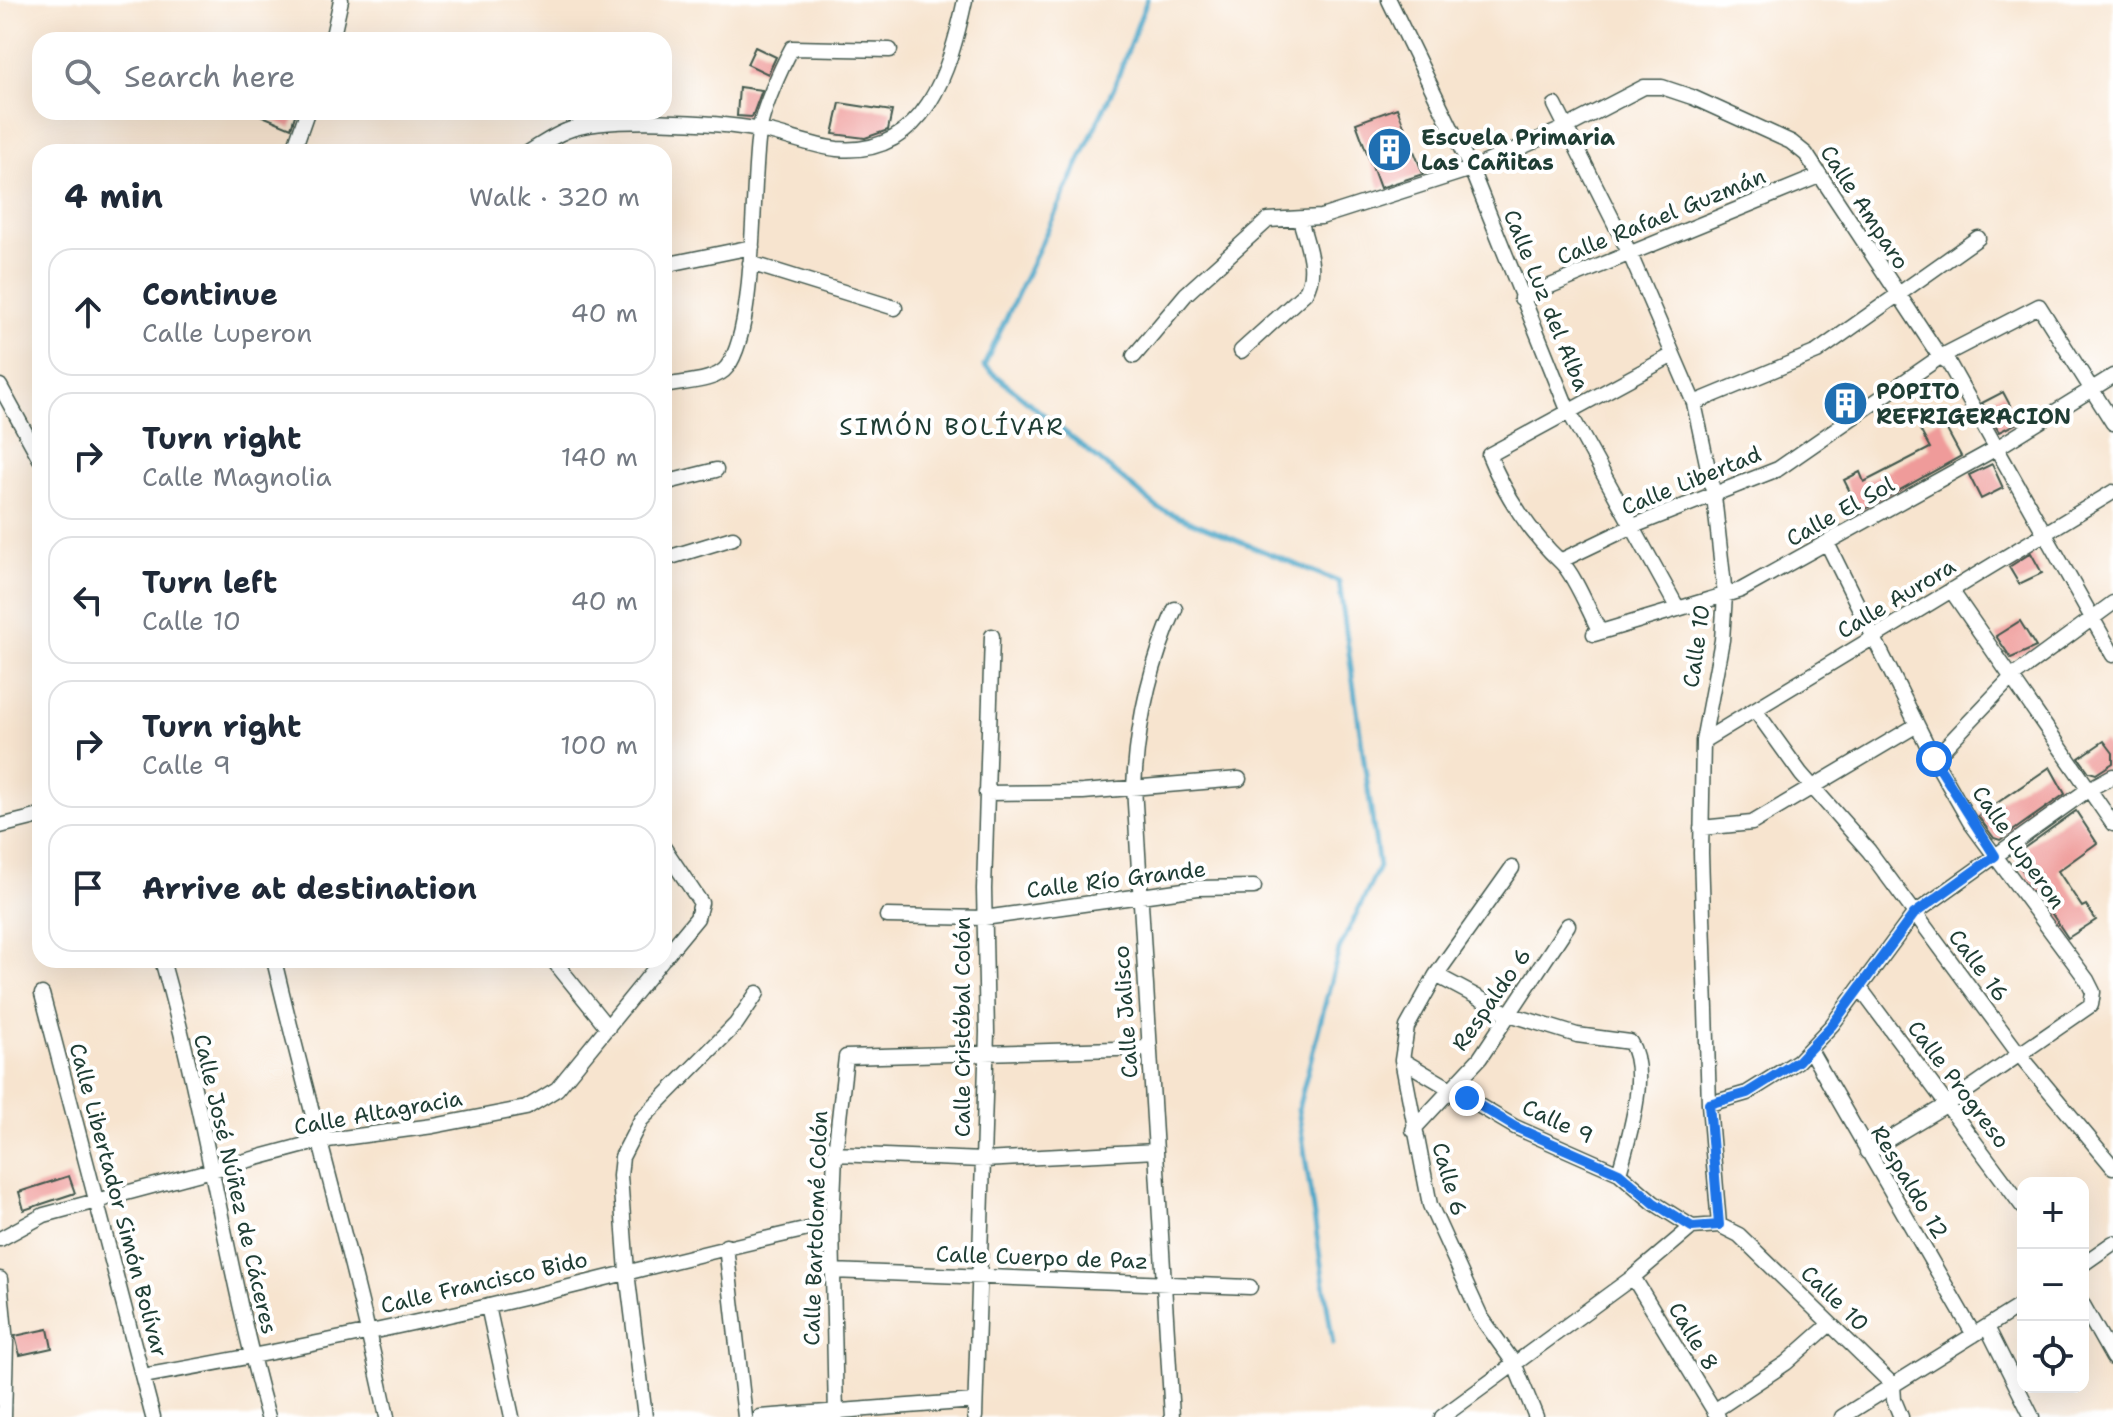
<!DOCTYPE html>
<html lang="en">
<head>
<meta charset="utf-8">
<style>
	:root { --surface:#fff; --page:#f2f2f3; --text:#1f2937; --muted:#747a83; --line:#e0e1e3 }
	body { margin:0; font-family:"Shantell Sans",sans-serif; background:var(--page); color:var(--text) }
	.controls { position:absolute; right:24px; bottom:24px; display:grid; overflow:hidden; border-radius:16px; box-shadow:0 8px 32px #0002 }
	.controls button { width:72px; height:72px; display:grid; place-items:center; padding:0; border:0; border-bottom:2px solid var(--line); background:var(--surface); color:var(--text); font:40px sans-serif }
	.stop { position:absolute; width:24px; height:24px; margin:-18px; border:6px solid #1a73e8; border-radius:50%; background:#fff }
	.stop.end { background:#1a73e8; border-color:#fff; box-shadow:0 2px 8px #0008 }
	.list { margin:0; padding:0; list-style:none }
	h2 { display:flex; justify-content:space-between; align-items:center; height:104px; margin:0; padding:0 32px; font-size:34px }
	h2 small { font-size:26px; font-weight:400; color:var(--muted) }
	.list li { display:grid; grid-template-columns:52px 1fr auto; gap:24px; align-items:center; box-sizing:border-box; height:128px; margin:0 16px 16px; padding:0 16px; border:2px solid var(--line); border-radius:24px }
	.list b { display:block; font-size:30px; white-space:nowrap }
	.list p { margin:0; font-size:26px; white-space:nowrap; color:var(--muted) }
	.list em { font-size:26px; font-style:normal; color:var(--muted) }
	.icon { flex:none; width:44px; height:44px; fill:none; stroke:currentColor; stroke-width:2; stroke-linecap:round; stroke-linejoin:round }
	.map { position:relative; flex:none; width:2113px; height:1417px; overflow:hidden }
	.search { position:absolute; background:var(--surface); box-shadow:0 8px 32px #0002; left:32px; top:32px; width:640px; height:88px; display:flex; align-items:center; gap:20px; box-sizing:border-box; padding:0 28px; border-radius:24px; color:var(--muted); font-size:30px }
	.panel { position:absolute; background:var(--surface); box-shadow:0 8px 32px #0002; left:32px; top:144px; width:640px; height:824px; border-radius:24px }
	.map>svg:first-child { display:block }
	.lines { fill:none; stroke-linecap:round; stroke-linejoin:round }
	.stream { stroke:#49a6c7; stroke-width:5 }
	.building { fill:#ef9b9a }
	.street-casing { stroke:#3f564b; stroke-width:17 }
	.street { stroke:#fff; stroke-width:14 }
	.route { stroke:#1a73e8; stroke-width:10 }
	.labels { text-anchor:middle; stroke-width:8; stroke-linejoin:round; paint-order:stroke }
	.poi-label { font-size:22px; font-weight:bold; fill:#1f3d34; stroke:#fff; text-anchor:start }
	.street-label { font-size:22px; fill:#1f3d34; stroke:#fff }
	.neighbourhood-label { font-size:24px; letter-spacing:2px; fill:#1f3d34; stroke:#fff }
</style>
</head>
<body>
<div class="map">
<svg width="2113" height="1417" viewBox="0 0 2113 1417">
	<rect width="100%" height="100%" fill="#fff"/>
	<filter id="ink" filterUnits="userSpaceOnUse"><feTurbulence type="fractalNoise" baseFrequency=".0125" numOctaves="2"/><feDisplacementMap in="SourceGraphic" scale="16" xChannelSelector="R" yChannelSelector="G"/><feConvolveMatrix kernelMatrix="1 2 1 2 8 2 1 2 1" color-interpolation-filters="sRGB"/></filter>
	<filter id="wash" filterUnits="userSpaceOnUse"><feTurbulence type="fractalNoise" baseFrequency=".006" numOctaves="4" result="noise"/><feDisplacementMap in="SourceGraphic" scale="32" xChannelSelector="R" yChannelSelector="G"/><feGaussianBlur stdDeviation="1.8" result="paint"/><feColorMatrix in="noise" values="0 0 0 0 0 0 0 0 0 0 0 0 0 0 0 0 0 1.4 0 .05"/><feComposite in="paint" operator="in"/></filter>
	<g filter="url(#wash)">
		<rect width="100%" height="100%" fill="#f7e4cf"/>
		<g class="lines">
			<path class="stream" d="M1147 0 1114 87 984 366 1158 508 1339 582 1379 867 1339 950 1298 1109 1333 1344"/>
		</g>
		<g id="blocks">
			<path class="building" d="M755 47 776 57 768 74 747 64Z
				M739 87 762 90 752 117 737 116Z
				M840 103 892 111 888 130 865 138 833 134Z
				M1397 108 1423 174 1380 188 1356 123Z
				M253 112H296L291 128Z
				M1845 390 1854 404 1841 413 1832 399Z
				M2003 392 2019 422 1999 432 1982 403Z
				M1941 419 1961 456 1860 512 1844 480 1860 472 1864 482 1930 448 1920 430Z
				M1992 464 2003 488 1981 499 1969 475Z
				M2031 553 2042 573 2019 584 2009 567Z
				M2020 621 2036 647 2011 658 1996 636Z
				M2104 741 2113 753V763L2096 774 2089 772 2079 758Z
				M2050 767 2065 794 2000 840 1994 838 1978 816Z
				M2076 811 2097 843 2058 871 2082 907 2086 905 2096 920 2068 938 2013 856Z
				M69 1176 75 1193 24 1210 19 1192Z
				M48 1329 52 1348 20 1355 15 1336Z"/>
		</g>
	</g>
	<g filter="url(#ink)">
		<use href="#blocks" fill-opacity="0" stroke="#3f564b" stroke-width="2"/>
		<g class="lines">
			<defs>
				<path id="street" d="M1389 0 1471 169 1568 410 1678 609
					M332 40 341 0
					M1555 105 1629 252 1694 403 1714 496 1725 595 1722 640 1703 741 1701 853 1709 1104 1719 1225
					M293 152 307 112
					M529 152C541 145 553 136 566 131 605 115 717 122 760 130 786 135 811 146 837 149 926 157 950 69 965 0
					M750 263 895 308
					M664 265 752 247
					M1521 298 1819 176
					M1241 351 1305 293C1319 270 1306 243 1300 219
					M1134 356 1186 294 1268 220 1321 217 1471 169 1565 128 1644 87H1662L1692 97 1791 142 1806 154 1940 357 1948 362 2113 655
					M0 386 40 459
					M664 386C681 382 716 382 727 367 757 329 751 184 759 133 762 110 781 68 792 48L890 50
					M1694 403 1817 352 1978 238
					M664 483 716 470
					M1828 545 1934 759 1970 822 2087 980 2093 992 2091 1005 1946 1105 1867 1152
					M664 559 733 538
					M1560 561 1631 527 1778 469 1940 357 2039 306 2113 423
					M1951 590 2113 824
					M1600 632C1590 614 1575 575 1561 562 1531 534 1505 495 1489 455L1671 356
					M1594 634 1741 590 1995 449 2113 376
					M1755 710 1801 774 1869 851 2019 1054 2113 1167
					M1703 741 2113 492
					M1934 759 2011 678 2113 603
					M986 793 1083 792 1239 779
					M0 826 40 816
					M1701 828 1752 823 1917 725
					M664 848 701 903 697 918 664 958
					M1512 868 1436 975 1407 1027 1402 1060 1430 1205 1481 1317 1514 1363 1536 1417
					M887 916 984 918 1198 888 1254 887
					M162 960C205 1111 226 1266 268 1417
					M274 960C310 1113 355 1263 387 1417
					M553 960 608 1028
					M1436 975 1509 1014 1577 1035 1630 1042C1650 1073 1628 1140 1619 1173
					M1860 988 2023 1207
					M42 994 153 1417
					M1810 1050 1974 1335
					M1402 1060 1515 1127 1619 1173 1654 1203 1692 1227
					M1709 1104 1747 1093 1798 1061 1832 1025 1914 914 2089 789 2113 776
					M1413 1130 1480 1058 1568 925
					M835 1154 983 1160 1156 1151
					M0 1239 44 1215 320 1141 433 1126 526 1108 557 1089 662 960
					M726 1246 745 1417
					M2083 1264 2113 1243
					M832 1271 1250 1287
					M1633 1277 1718 1417
					M0 1279 6 1343 4 1417
					M2083 1305 2113 1358
					M488 1306 512 1417
					M1987 1327 2032 1417
					M143 1376C259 1356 374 1332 489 1306 604 1280 717 1248 832 1224
					M1714 1411 1786 1363 1830 1324
					M645 1417 627 1272 620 1176 622 1157 641 1120 736 1024 757 993
					M760 1417 975 1401
					M836 1417 832 1224 835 1154 846 1057 1150 1048
					M975 1417 987 1032 984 889 992 636
					M1172 1417 1134 787C1137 724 1149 667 1175 609
					M1442 1417 1633 1277 1692 1227 1719 1225 1739 1235 1893 1385 1894 1400 1901 1417
					M1842 1417 2023 1304"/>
			</defs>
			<use href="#street" class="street-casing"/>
			<use href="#street" class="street"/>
		</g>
	</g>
	<g class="lines" filter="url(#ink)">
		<path class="route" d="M1467 1098 1515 1127 1619 1173 1654 1203 1692 1227 1719 1225 1709 1104 1747 1093 1798 1061 1832 1025 1914 914 1995 856 1934 759"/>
	</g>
	<defs>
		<symbol id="building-disc" viewBox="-11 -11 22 22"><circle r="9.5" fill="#1f6fb2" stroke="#fff"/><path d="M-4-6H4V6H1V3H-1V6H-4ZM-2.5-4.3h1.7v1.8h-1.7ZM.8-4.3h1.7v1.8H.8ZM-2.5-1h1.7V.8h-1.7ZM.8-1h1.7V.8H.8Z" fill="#fff"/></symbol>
	</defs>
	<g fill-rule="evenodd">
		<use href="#building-disc" x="1364" y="124" width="51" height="51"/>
		<use href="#building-disc" x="1820" y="378" width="51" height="51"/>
	</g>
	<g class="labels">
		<g class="poi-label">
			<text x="1421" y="145">Escuela Primaria<tspan x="1421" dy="25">Las Cañitas</tspan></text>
			<text x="1876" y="399">POPITO<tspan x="1876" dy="25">REFRIGERACION</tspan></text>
		</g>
		<g class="street-label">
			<text transform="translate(1865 207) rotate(57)" y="8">Calle Amparo</text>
			<text transform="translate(1661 216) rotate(-22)" y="8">Calle Rafael Guzmán</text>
			<text transform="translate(1547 300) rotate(68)" y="8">Calle Luz del Alba</text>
			<text transform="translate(1691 480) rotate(-22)" y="8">Calle Libertad</text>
			<text transform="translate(1840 511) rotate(-29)" y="8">Calle El Sol</text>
			<text transform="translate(1896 598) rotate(-31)" y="8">Calle Aurora</text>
			<text transform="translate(1696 646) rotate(-82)" y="8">Calle 10</text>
			<text transform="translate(2019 847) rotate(55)" y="8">Calle Luperon</text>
			<text transform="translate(1116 879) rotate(-7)" y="8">Calle Río Grande</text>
			<text transform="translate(1979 965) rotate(53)" y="8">Calle 16</text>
			<text transform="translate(1491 999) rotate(-55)" y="8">Respaldo 6</text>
			<text transform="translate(1125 1012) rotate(-94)" y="8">Calle Jalisco</text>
			<text transform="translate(962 1027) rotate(-90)" y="8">Calle Cristóbal Colón</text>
			<text transform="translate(1959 1084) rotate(53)" y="8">Calle Progreso</text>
			<text transform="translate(378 1112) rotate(-10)" y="8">Calle Altagracia</text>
			<text transform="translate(1558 1121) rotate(25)" y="8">Calle 9</text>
			<text transform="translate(1450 1179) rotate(74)" y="8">Calle 6</text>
			<text transform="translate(1910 1182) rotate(59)" y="8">Respaldo 12</text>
			<text transform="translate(236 1184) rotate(77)" y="8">Calle José Núñez de Cáceres</text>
			<text transform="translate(119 1200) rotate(75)" y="8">Calle Libertador Simón Bolívar</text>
			<text transform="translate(815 1228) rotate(-88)" y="8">Calle Bartolomé Colón</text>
			<text transform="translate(1042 1257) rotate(2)" y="8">Calle Cuerpo de Paz</text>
			<text transform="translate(484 1282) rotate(-13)" y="8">Calle Francisco Bido</text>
			<text transform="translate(1835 1298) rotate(44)" y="8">Calle 10</text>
			<text transform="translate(1694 1336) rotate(59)" y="8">Calle 8</text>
		</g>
		<g class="neighbourhood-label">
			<text x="952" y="435">SIMÓN BOLÍVAR</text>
		</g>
	</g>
</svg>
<div class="controls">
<button>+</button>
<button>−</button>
<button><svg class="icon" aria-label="locate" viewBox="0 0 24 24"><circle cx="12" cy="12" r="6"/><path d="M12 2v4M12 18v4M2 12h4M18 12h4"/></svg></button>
</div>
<div class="stop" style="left:1934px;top:759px"></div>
<div class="stop end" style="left:1467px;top:1098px"></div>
<div class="search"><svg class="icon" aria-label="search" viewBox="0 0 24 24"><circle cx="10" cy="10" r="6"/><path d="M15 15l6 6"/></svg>Search here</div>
<section class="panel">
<h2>4 min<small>Walk · 320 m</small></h2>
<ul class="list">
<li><svg class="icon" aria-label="ahead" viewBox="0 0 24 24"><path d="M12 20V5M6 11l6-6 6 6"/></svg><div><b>Continue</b><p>Calle Luperon</p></div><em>40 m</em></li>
<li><svg class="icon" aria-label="right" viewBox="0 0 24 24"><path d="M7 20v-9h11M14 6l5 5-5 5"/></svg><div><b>Turn right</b><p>Calle Magnolia</p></div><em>140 m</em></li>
<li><svg class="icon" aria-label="left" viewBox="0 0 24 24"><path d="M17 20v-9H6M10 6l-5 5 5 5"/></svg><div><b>Turn left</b><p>Calle 10</p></div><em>40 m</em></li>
<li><svg class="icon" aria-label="right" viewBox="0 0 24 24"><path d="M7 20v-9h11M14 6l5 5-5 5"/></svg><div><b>Turn right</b><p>Calle 9</p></div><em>100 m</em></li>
<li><svg class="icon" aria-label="arrive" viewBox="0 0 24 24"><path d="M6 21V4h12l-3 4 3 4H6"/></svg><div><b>Arrive at destination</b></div></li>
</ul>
</section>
</div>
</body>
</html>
